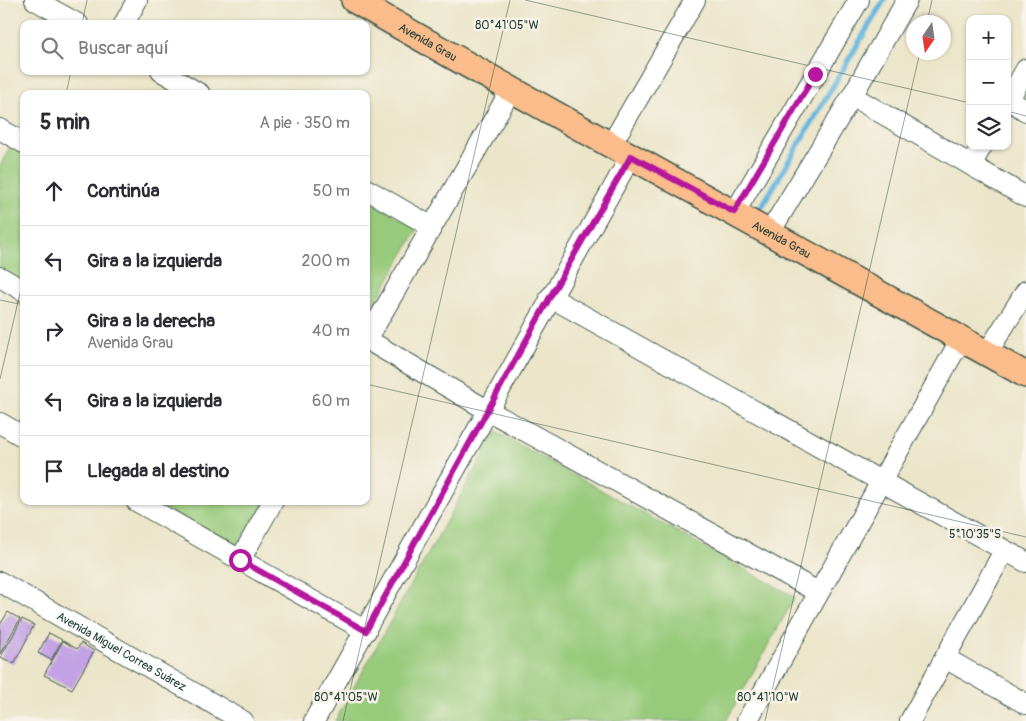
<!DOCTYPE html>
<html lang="es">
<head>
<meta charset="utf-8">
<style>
	:root { --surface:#fff; --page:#f2f2f3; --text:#2b2b33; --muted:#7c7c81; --line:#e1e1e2 }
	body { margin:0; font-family:Pangolin,sans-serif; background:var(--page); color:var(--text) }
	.controls { position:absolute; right:15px; top:15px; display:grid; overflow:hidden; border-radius:10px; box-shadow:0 1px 4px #0004 }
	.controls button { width:45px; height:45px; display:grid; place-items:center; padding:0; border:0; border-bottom:1px solid var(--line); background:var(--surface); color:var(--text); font:25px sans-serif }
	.compass { position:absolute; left:906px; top:15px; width:45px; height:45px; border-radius:50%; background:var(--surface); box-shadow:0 1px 4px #0004; rotate:193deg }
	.stop { position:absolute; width:15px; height:15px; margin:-11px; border:4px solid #b5179e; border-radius:50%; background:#fff }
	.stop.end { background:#b5179e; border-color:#fff; box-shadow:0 1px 5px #0008 }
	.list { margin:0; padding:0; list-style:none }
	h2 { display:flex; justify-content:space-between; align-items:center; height:65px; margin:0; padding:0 20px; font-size:21px }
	h2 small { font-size:16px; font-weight:400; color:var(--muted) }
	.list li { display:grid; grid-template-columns:32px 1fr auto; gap:15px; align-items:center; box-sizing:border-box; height:70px; padding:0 20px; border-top:1px solid var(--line) }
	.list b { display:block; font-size:19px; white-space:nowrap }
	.list p { margin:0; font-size:16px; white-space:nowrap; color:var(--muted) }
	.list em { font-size:16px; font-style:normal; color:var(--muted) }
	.icon { flex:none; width:28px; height:28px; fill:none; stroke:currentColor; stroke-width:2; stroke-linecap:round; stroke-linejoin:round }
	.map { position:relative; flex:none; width:1026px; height:721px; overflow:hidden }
	.search { position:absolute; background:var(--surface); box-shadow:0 1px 4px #0004; left:20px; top:20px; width:350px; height:55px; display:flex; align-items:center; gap:12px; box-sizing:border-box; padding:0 18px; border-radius:10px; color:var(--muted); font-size:19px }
	.panel { position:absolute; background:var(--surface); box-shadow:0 1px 4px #0004; left:20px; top:90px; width:350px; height:415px; border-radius:10px }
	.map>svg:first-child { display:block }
	.green { fill:#97ca7a; stroke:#5b8457 }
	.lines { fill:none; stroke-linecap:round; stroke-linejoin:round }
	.stream { stroke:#62b5de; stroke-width:5.5 }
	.building { fill:#c2a2e4 }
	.minor-casing { stroke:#3e564a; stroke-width:22 }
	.major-casing { stroke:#3e564a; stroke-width:28 }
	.minor { stroke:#fff; stroke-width:20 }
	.major { stroke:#fabc8b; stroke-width:25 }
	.route { stroke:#b5179e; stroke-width:6 }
	.ticks { fill:none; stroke:#1f3d34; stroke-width:1; stroke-opacity:0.45 }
	.labels { text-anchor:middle; stroke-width:5; stroke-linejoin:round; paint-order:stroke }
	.street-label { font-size:12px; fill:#1f3d34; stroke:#f7f3e8 }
	.ticks-label { font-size:12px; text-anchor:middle; fill:#1f3d34; stroke:#f7f3e8; stroke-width:5; stroke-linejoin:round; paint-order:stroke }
</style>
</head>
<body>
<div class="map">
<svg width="1026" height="721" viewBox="0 0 1026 721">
	<rect width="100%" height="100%" fill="#f7f3e8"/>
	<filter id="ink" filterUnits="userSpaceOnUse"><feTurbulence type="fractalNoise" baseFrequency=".02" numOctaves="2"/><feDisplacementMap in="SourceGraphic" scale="10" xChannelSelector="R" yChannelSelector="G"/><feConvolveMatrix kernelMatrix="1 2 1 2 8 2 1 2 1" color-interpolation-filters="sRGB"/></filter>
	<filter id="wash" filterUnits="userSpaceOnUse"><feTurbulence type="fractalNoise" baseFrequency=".0096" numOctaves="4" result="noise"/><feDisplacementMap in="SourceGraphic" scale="20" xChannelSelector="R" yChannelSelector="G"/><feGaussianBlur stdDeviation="1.12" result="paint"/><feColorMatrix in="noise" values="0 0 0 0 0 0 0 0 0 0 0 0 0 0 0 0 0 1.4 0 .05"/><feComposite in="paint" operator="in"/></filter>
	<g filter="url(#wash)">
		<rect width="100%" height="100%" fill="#ebe5c9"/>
		<path class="green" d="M12 143 24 149V288L0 274V166Z
			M366 199 418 229 366 318Z
			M496 432 795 597 726 721H335Z
			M151 501H266L238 550Z"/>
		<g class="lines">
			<path class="stream" d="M755 218 884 0"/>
		</g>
		<g id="blocks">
			<path class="building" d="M8 612 20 619 0 654V625Z
				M22 619 34 625 14 664 1 657Z
				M49 633 62 640 51 660 38 653Z
				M63 641 77 649 81 643 94 651 72 689 44 675Z"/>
		</g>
	</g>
	<g filter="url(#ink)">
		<use href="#blocks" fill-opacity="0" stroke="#3e564a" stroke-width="1"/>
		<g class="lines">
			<defs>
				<g id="minor">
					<path d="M35 0 78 24"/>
					<path d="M124 24 137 0"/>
					<path d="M161 71 200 94"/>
					<path d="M852 96 1026 197"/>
					<path d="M1009 100 1026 111"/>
					<path d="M1007 103 1026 69"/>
					<path d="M0 129 24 143"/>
					<path d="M611 145 695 0"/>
					<path d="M971 165 982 146"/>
					<path d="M366 189 432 227"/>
					<path d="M735 212 859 0"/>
					<path d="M770 232 852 96 907 0"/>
					<path d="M0 277 24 291"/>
					<path d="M550 297 1026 562"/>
					<path d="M366 339 487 410 818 592"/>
					<path d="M366 341 511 90"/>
					<path d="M987 353 1026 291"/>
					<path d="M0 423 24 437"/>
					<path d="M136 501 366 631"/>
					<path d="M240 560 273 501"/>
					<path id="s1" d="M0 582 243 721"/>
					<path d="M945 658 1026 704"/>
					<path d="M314 721 631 156"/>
					<path d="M747 721 961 339"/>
					<path d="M910 721 1004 551"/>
				</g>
				<g id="major">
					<path id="s2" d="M354 0C576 128 802 250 1026 375"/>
				</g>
			</defs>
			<use href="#minor" class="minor-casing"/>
			<use href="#major" class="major-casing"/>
			<use href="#minor" class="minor"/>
			<use href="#major" class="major"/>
		</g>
	</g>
	<g class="lines" filter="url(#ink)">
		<path class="route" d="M240 560 366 631 550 297 631 156 734 212 815 74"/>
	</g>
	<path class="ticks" d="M525 0 970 103M927 22 932 0M82 24 87 0M66 94 71 71M1007 111 1026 116M0 300 24 305M0 379 24 276M366 384 1026 537M343 721 510 0M765 721 920 52"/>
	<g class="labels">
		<g class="street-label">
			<text dy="4" stroke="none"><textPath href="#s2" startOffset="85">Avenida Grau</textPath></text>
			<text dy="4" stroke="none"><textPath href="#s2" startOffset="490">Avenida Grau</textPath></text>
			<text dy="4" stroke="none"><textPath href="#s1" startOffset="140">Avenida Miguel Correa Suárez</textPath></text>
		</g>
	</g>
	<g class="ticks-label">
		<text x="507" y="29">80°41'05"W</text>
		<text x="975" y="538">5°10'35"S</text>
		<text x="346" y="701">80°41'05"W</text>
		<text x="768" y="701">80°41'10"W</text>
	</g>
</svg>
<div class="controls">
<button>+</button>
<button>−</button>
<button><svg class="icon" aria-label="layers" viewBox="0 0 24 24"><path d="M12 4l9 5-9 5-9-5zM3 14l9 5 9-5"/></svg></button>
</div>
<svg class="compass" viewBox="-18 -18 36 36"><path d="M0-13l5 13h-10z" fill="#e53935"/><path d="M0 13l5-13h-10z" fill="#7c7c81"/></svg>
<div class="stop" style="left:240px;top:560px"></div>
<div class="stop end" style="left:815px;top:74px"></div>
<div class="search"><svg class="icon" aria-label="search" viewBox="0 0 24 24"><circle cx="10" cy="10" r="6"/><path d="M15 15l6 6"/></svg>Buscar aquí</div>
<section class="panel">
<h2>5 min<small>A pie · 350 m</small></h2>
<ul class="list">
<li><svg class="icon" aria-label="ahead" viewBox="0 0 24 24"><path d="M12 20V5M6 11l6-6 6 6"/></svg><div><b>Continúa</b></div><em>50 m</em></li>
<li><svg class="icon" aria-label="left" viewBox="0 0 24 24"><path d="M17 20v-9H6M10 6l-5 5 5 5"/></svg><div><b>Gira a la izquierda</b></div><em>200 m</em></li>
<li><svg class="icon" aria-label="right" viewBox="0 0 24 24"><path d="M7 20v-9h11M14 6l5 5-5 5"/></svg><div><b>Gira a la derecha</b><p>Avenida Grau</p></div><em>40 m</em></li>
<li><svg class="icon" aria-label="left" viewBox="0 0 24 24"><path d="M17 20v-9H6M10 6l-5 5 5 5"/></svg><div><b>Gira a la izquierda</b></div><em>60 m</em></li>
<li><svg class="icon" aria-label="arrive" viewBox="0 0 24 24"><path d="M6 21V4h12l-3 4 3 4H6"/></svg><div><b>Llegada al destino</b></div></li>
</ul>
</section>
</div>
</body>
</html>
